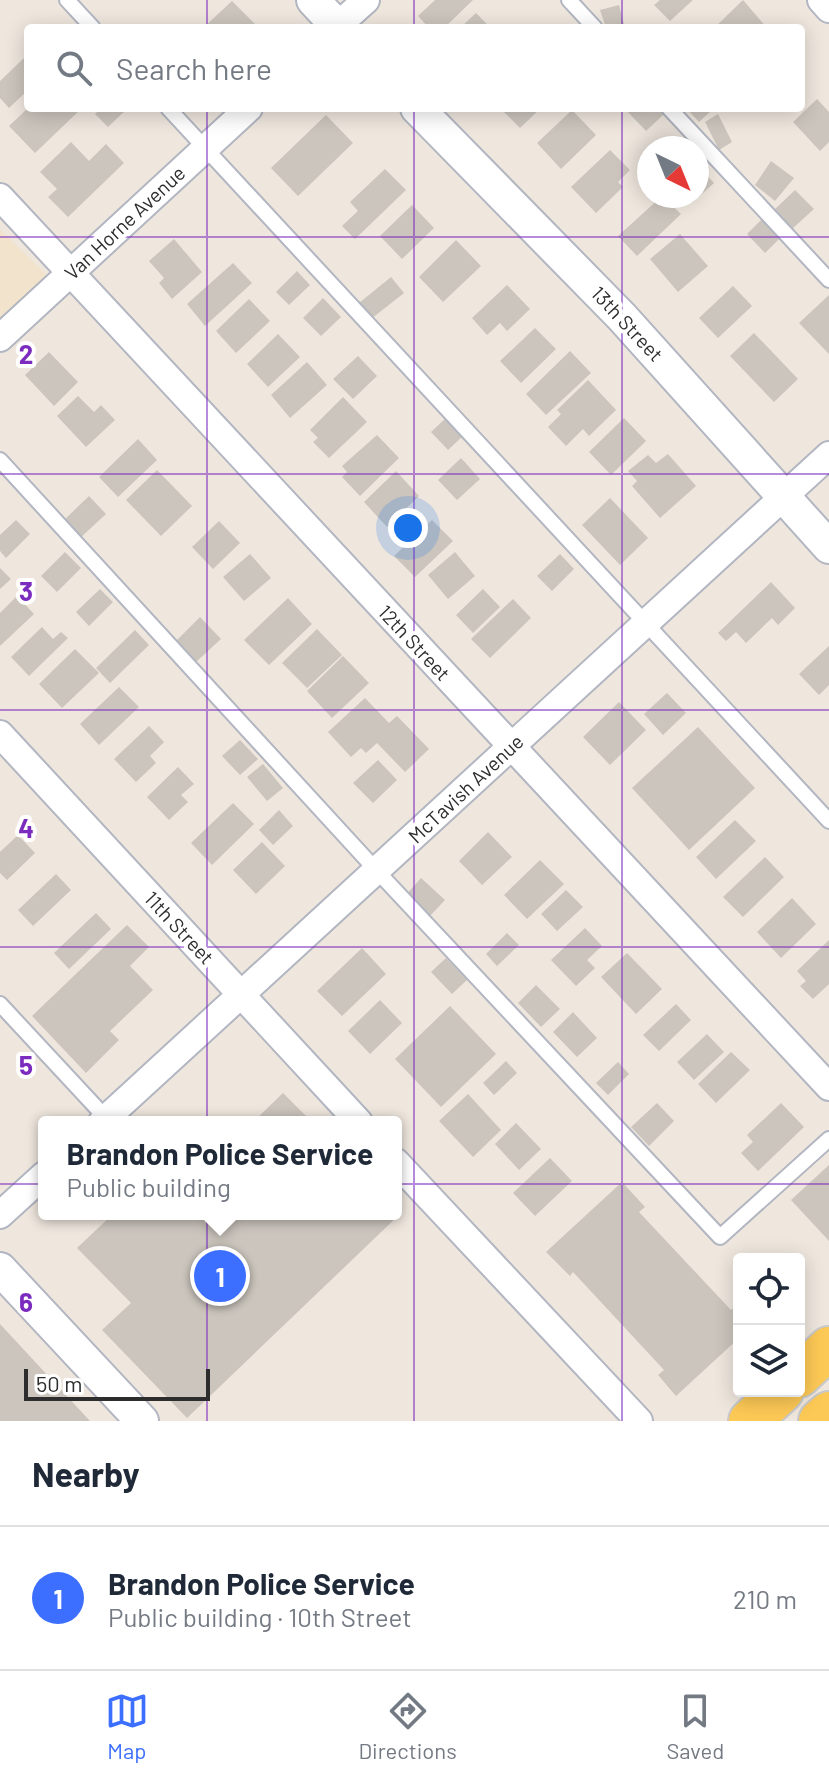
<!DOCTYPE html>
<html lang="en">
<head>
<meta charset="utf-8">
<style>
	:root { --surface:#fff; --page:#f6f6f7; --text:#1f2937; --muted:#747a83; --line:#e0e1e3; --accent:#3c6fff }
	body { margin:0; font-family:Barlow,sans-serif; background:var(--page); color:var(--text) }
	.controls { position:absolute; right:24px; bottom:24px; display:grid; overflow:hidden; border-radius:8px; box-shadow:0 4px 20px #0003 }
	.controls button { width:72px; height:72px; display:grid; place-items:center; padding:0; border:0; border-bottom:2px solid var(--line); background:var(--surface); color:var(--text); font:40px sans-serif }
	.compass { position:absolute; left:637px; top:136px; width:72px; height:72px; border-radius:50%; background:var(--surface); box-shadow:0 4px 20px #0003; rotate:137deg }
	.scale { position:absolute; left:24px; bottom:20px; width:186px; box-sizing:border-box; padding-left:8px; border:4px solid #2d2d2d; border-top:0; font-size:22px; line-height:28px; white-space:nowrap; color:#2d2d2d; -webkit-text-stroke:6px #fff; paint-order:stroke }
	.you { position:absolute; left:408px; top:528px; width:28px; height:28px; margin:-20px; border:6px solid #fff; border-radius:50%; background:#1a73e8; box-shadow:0 0 0 12px #1a73e833 }
	.badge { display:grid; place-items:center; width:52px; height:52px; border-radius:50%; background:var(--accent); color:#fff; font-size:26px; font-weight:700 }
	.pin { position:absolute; translate:-50% -50%; border:4px solid #fff; box-shadow:0 2px 8px #0006 }
	.popup { position:absolute; left:38px; top:1116px; width:364px; height:104px; box-sizing:border-box; display:grid; place-content:center; border-radius:8px; background:var(--surface); filter:drop-shadow(0 2px 6px #0005); font-size:26px; white-space:nowrap; color:var(--muted) }
	.popup b { font-size:30px; color:var(--text) }
	.popup::after { content:''; position:absolute; left:50%; top:100%; margin-left:-16px; border:16px solid transparent; border-top-color:var(--surface) }
	.list { margin:0; padding:0; list-style:none }
	h2 { display:flex; justify-content:space-between; align-items:center; height:104px; margin:0; padding:0 32px; font-size:34px }
	h2 small { font-size:26px; font-weight:400; color:var(--muted) }
	.list li { display:grid; grid-template-columns:52px 1fr auto; gap:24px; align-items:center; box-sizing:border-box; height:144px; padding:0 32px; border-top:2px solid var(--line) }
	.list b { display:block; font-size:30px; white-space:nowrap }
	.list p { margin:0; font-size:26px; white-space:nowrap; color:var(--muted) }
	.list em { font-size:26px; font-style:normal; color:var(--muted) }
	.icon { flex:none; width:44px; height:44px; fill:none; stroke:currentColor; stroke-width:2; stroke-linecap:round; stroke-linejoin:round }
	.map { position:relative; flex:none; width:829px; height:1421px; overflow:hidden }
	.search { position:absolute; background:var(--surface); box-shadow:0 4px 20px #0003; left:24px; right:24px; top:24px; height:88px; display:flex; align-items:center; gap:20px; box-sizing:border-box; padding:0 28px; border-radius:8px; color:var(--muted); font-size:30px }
	.sheet { height:248px; background:var(--surface) }
	nav { display:flex; justify-content:space-around; align-items:center; box-sizing:border-box; height:112px; border-top:2px solid var(--line); background:var(--surface); font-size:22px; color:var(--muted) }
	nav a { display:grid; justify-items:center; gap:4px }
	nav .on { color:var(--accent) }
	.map>svg:first-child { display:block }
	.education { fill:#f2e3cd }
	.building { fill:#cbc5bd }
	.lines { fill:none; stroke-linecap:round; stroke-linejoin:round }
	.service-casing { stroke:#b2b6c1; stroke-width:18 }
	.minor-casing { stroke:#b2b6c1; stroke-width:30 }
	.tertiary-casing { stroke:#b2b6c1; stroke-width:36 }
	.primary-casing { stroke:#c8c8c8; stroke-width:46 }
	.service { stroke:#fff; stroke-width:14 }
	.minor { stroke:#fff; stroke-width:26 }
	.tertiary { stroke:#fff; stroke-width:32 }
	.primary { stroke:#fdc956; stroke-width:42 }
	.grid { fill:none; stroke:#7b2cbf; stroke-width:2; stroke-opacity:0.55 }
	.labels { text-anchor:middle; stroke-width:8; stroke-linejoin:round; paint-order:stroke }
	.street-label { font-size:20px; fill:#2d2d2d; stroke:#fff }
	.grid-label { font-size:26px; text-anchor:middle; font-weight:bold; fill:#7b2cbf; stroke:#fff; stroke-width:8; stroke-linejoin:round; paint-order:stroke }
</style>
</head>
<body>
<div class="map">
<svg width="829" height="1421" viewBox="0 0 829 1421">
	<rect width="100%" height="100%" fill="#efe7de"/>
	<path class="education" d="M0 229 47 275 0 319Z"/>
	<path class="building" d="M435 0H473L444 28H429L418 16Z
		M660 0H693L670 21 654 5Z
		M743 0 767 28H714Z
		M232 1 257 26 255 28H203Z
		M619 5 625 28H606L600 10Z
		M476 13 491 28H460Z
		M24 58 28 62V90L9 108 0 98V81Z
		M817 99 829 112V142L820 151 793 122Z
		M28 108H82L35 153 9 126Z
		M101 108H128L108 127 95 114Z
		M500 108H541L520 128Z
		M627 108H658L664 114 646 131 626 110Z
		M686 108H714L699 122Z
		M572 110 596 135 561 169 537 143Z
		M718 114 732 142 719 150 705 122Z
		M326 115 353 143 298 196 271 168Z
		M71 142 89 161 106 144 124 163 68 217 48 197 57 189 40 172Z
		M610 150 630 170 618 182 623 187 596 213 571 187Z
		M771 161 794 178 775 201 755 185Z
		M697 165 714 183 692 203 685 196H697Z
		M385 169 406 190 355 239 342 226 358 211 350 202Z
		M795 190 814 209 792 229 774 210Z
		M662 196 681 214 637 256 618 236Z
		M412 205 434 228 402 259 380 236Z
		M762 219 780 238 765 253 747 234Z
		M680 234 708 266 678 292 650 259Z
		M174 239 202 272 172 299 159 283 164 278 149 261Z
		M456 240 481 266 443 302 419 277Z
		M233 263 252 283 205 326 187 304Z
		M297 271 310 285 289 305 276 292Z
		M391 277 404 293 371 319 359 303Z
		M507 285 530 309 507 331 500 323 487 335 472 318Z
		M733 286 752 306 718 338 699 318Z
		M829 295V354L799 323Z
		M323 298 341 317 321 336 303 318Z
		M249 299 270 321 236 353 216 331Z
		M535 328 556 349 521 383 500 361Z
		M754 333 798 379 774 402 730 356Z
		M278 334 300 357 268 387 247 364Z
		M570 351 591 373 546 415 526 394Z
		M49 352 78 382 54 406 25 375Z
		M358 356 377 376 353 399 333 379Z
		M307 362 327 385 290 418 271 395Z
		M588 380 616 410 589 436 583 429 566 446 548 427 561 414 557 410Z
		M78 396 94 412 101 405 115 420 86 447 57 416Z
		M343 397 367 422 329 458 313 442 318 438 310 430Z
		M447 417 464 435 448 450 431 432Z
		M624 418 646 441 611 475 589 452Z
		M377 435 399 458 360 496 342 477 347 472 342 466Z
		M138 439 157 460 118 497 99 477Z
		M668 454 696 486 660 518 632 486 637 481 628 471 648 455 656 463Z
		M461 458 480 479 457 500 438 480Z
		M157 470 192 506 161 536 126 500Z
		M396 471 419 496 387 527 364 502Z
		M89 496 106 514 79 539 62 522Z
		M610 498 648 538 620 565 582 525Z
		M16 520 30 534 6 558 0 551V535Z
		M432 520 453 541 415 577 394 556Z
		M219 521 240 543 213 569 192 547Z
		M65 552 81 568 57 592 41 576Z
		M455 552 475 576 448 599 428 575Z
		M250 554 271 578 244 601 223 577Z
		M560 554 574 569 552 591 537 576Z
		M0 568 11 579 0 589Z
		M771 582 795 608 778 625 772 618 746 643 736 632 726 641 718 633Z
		M100 589 113 602 89 626 76 612Z
		M483 589 500 607 473 633 456 615Z
		M17 596 34 614 0 646V613Z
		M288 598 312 624 269 665 244 640Z
		M513 599 531 618 490 658 471 639Z
		M200 617 221 639 196 662 176 641Z
		M42 627 53 639 61 632 68 638 29 676 11 657Z
		M317 629 342 655 307 688 282 663Z
		M135 630 149 645 110 683 96 668Z
		M829 646V685L819 695 799 674Z
		M75 649 99 673 62 708 39 684Z
		M343 656 369 683 332 718 307 691Z
		M119 687 139 707 99 745 80 724Z
		M667 693 686 713 663 735 644 714Z
		M365 698 389 723 397 716 429 749 405 772 377 743 366 753 361 748 351 757 328 732Z
		M619 702 646 730 610 765 583 737Z
		M149 726 164 742 150 756 156 763 136 782 114 759Z
		M698 727 755 788 689 850 632 788Z
		M240 740 258 759 240 775 222 756Z
		M378 760 397 780 373 803 353 783Z
		M263 764 283 788 267 801 247 777Z
		M178 767 194 784 181 795 188 802 169 820 147 797Z
		M233 803 254 824 212 865 191 843Z
		M279 810 293 826 273 845 259 830Z
		M735 820 756 841 716 879 696 857Z
		M488 832 512 857 482 885 459 861Z
		M18 835 35 853 7 880 0 873V852Z
		M262 842 285 866 256 894 233 870Z
		M765 857 784 877 743 917 723 897Z
		M540 860 564 884 527 919 504 895Z
		M56 874 71 890 33 926 18 910Z
		M421 878 445 900 428 918 405 896Z
		M566 890 583 907 557 931 541 914Z
		M792 898 816 924 781 958 757 932Z
		M96 913 111 929 69 969 54 953Z
		M127 925 149 947 130 966 153 990 110 1031 119 1040 86 1073 32 1016Z
		M585 928 602 946 587 960 595 968 576 986 551 960Z
		M507 933 519 945 497 966 486 954Z
		M829 940V984L813 999 800 986 806 981 797 971Z
		M362 948 386 974 342 1016 317 991Z
		M627 953 662 989 636 1014 601 977Z
		M446 958 467 980 452 994 431 972Z
		M536 985 560 1009 541 1027 518 1003Z
		M380 1000 402 1023 370 1054 348 1031Z
		M676 1004 691 1020 659 1051 643 1035Z
		M450 1006 496 1054 441 1107 395 1059Z
		M573 1012 597 1038 577 1057 553 1032Z
		M707 1034 724 1052 694 1080 677 1062Z
		M731 1052 750 1070 716 1103 698 1084Z
		M506 1061 517 1073 494 1095 483 1083Z
		M618 1062 629 1074 608 1095 596 1083Z
		M283 1093 312 1122H253Z
		M468 1094 501 1130 473 1157 439 1121Z
		M657 1103 674 1121 649 1146 631 1127Z
		M781 1103 804 1127 758 1171 741 1153 753 1142 747 1135Z
		M516 1123 541 1149 519 1170 495 1144Z
		M550 1158 572 1181 535 1216 513 1193Z
		M829 1165V1241L791 1200Z
		M622 1182 645 1207 639 1212 731 1310 737 1305 739 1308V1338L676 1396 658 1375 664 1370 573 1272 570 1276 546 1252Z
		M396 1210 400 1214 187 1418 102 1330 131 1303 77 1248 113 1214H396Z
		M0 1324 90 1421H0Z"/>
	<g class="lines">
		<defs>
			<path id="service" d="M67 0 93 28
				M569 0 595 28
				M168 108 829 821
				M669 108 829 280
				M0 460 377 871 720 1237 829 1139
				M0 1004 106 1118"/>
			<path id="minor" d="M821 0 829 9
				M335 28 366 0
				M0 197 829 1087
				M0 338 249 108
				M0 734 359 1122
				M102 1122 829 455
				M396 1162 639 1421
				M0 1215 44 1175"/>
			<path id="tertiary" d="M313 0 339 28
				M417 108 622 317 829 547
				M0 1269 142 1421"/>
			<path id="primary" d="M799 1376 829 1348
				M750 1421 782 1391
				M820 1421 829 1413"/>
		</defs>
		<use href="#service" class="service-casing"/>
		<use href="#minor" class="minor-casing"/>
		<use href="#tertiary" class="tertiary-casing"/>
		<use href="#primary" class="primary-casing"/>
		<use href="#service" class="service"/>
		<use href="#minor" class="minor"/>
		<use href="#tertiary" class="tertiary"/>
		<use href="#primary" class="primary"/>
	</g>
	<path class="grid" d="M207 0V28M414 0V28M622 0V28M207 108V1421M414 108V1421M622 108V1421M0 237H829M0 474H829M0 710H829M0 947H829M0 1184H829"/>
	<g class="labels">
		<g class="street-label">
			<text transform="translate(125 223) rotate(-43)" y="7">Van Horne Avenue</text>
			<text transform="translate(627 324) rotate(47)" y="7">13th Street</text>
			<text transform="translate(414 643) rotate(47)" y="7">12th Street</text>
			<text transform="translate(466 789) rotate(-43)" y="7">McTavish Avenue</text>
			<text transform="translate(179 928) rotate(47)" y="7">11th Street</text>
		</g>
	</g>
	<g class="grid-label">
		<text x="26" y="364">2</text>
		<text x="26" y="601">3</text>
		<text x="26" y="838">4</text>
		<text x="26" y="1075">5</text>
		<text x="26" y="1312">6</text>
	</g>
</svg>
<div class="controls">
<button><svg class="icon" aria-label="locate" viewBox="0 0 24 24"><circle cx="12" cy="12" r="6"/><path d="M12 2v4M12 18v4M2 12h4M18 12h4"/></svg></button>
<button><svg class="icon" aria-label="layers" viewBox="0 0 24 24"><path d="M12 4l9 5-9 5-9-5zM3 14l9 5 9-5"/></svg></button>
</div>
<svg class="compass" viewBox="-18 -18 36 36"><path d="M0-13l5 13h-10z" fill="#e53935"/><path d="M0 13l5-13h-10z" fill="#747a83"/></svg>
<div class="scale">50 m</div>
<div class="you"></div>
<div class="pin badge" style="left:220px;top:1276px">1</div>
<div class="popup"><b>Brandon Police Service</b>Public building</div>
<div class="search"><svg class="icon" aria-label="search" viewBox="0 0 24 24"><circle cx="10" cy="10" r="6"/><path d="M15 15l6 6"/></svg>Search here</div>
</div>
<section class="sheet">
<h2>Nearby<small></small></h2>
<ul class="list">
<li><span class="badge">1</span><div><b>Brandon Police Service</b><p>Public building · 10th Street</p></div><em>210 m</em></li>
</ul>
</section>
<nav>
<a class="on"><svg class="icon" aria-label="map" viewBox="0 0 24 24"><path d="M3 6l6-2 6 2 6-2v14l-6 2-6-2-6 2zM9 4v14M15 6v14"/></svg>Map</a>
<a><svg class="icon" aria-label="directions" viewBox="0 0 24 24"><path d="M12 3l9 9-9 9-9-9zM9 14v-3h6M13 9l2 2-2 2"/></svg>Directions</a>
<a><svg class="icon" aria-label="saved" viewBox="0 0 24 24"><path d="M7 4h10v16l-5-4-5 4z"/></svg>Saved</a>
</nav>
</body>
</html>
